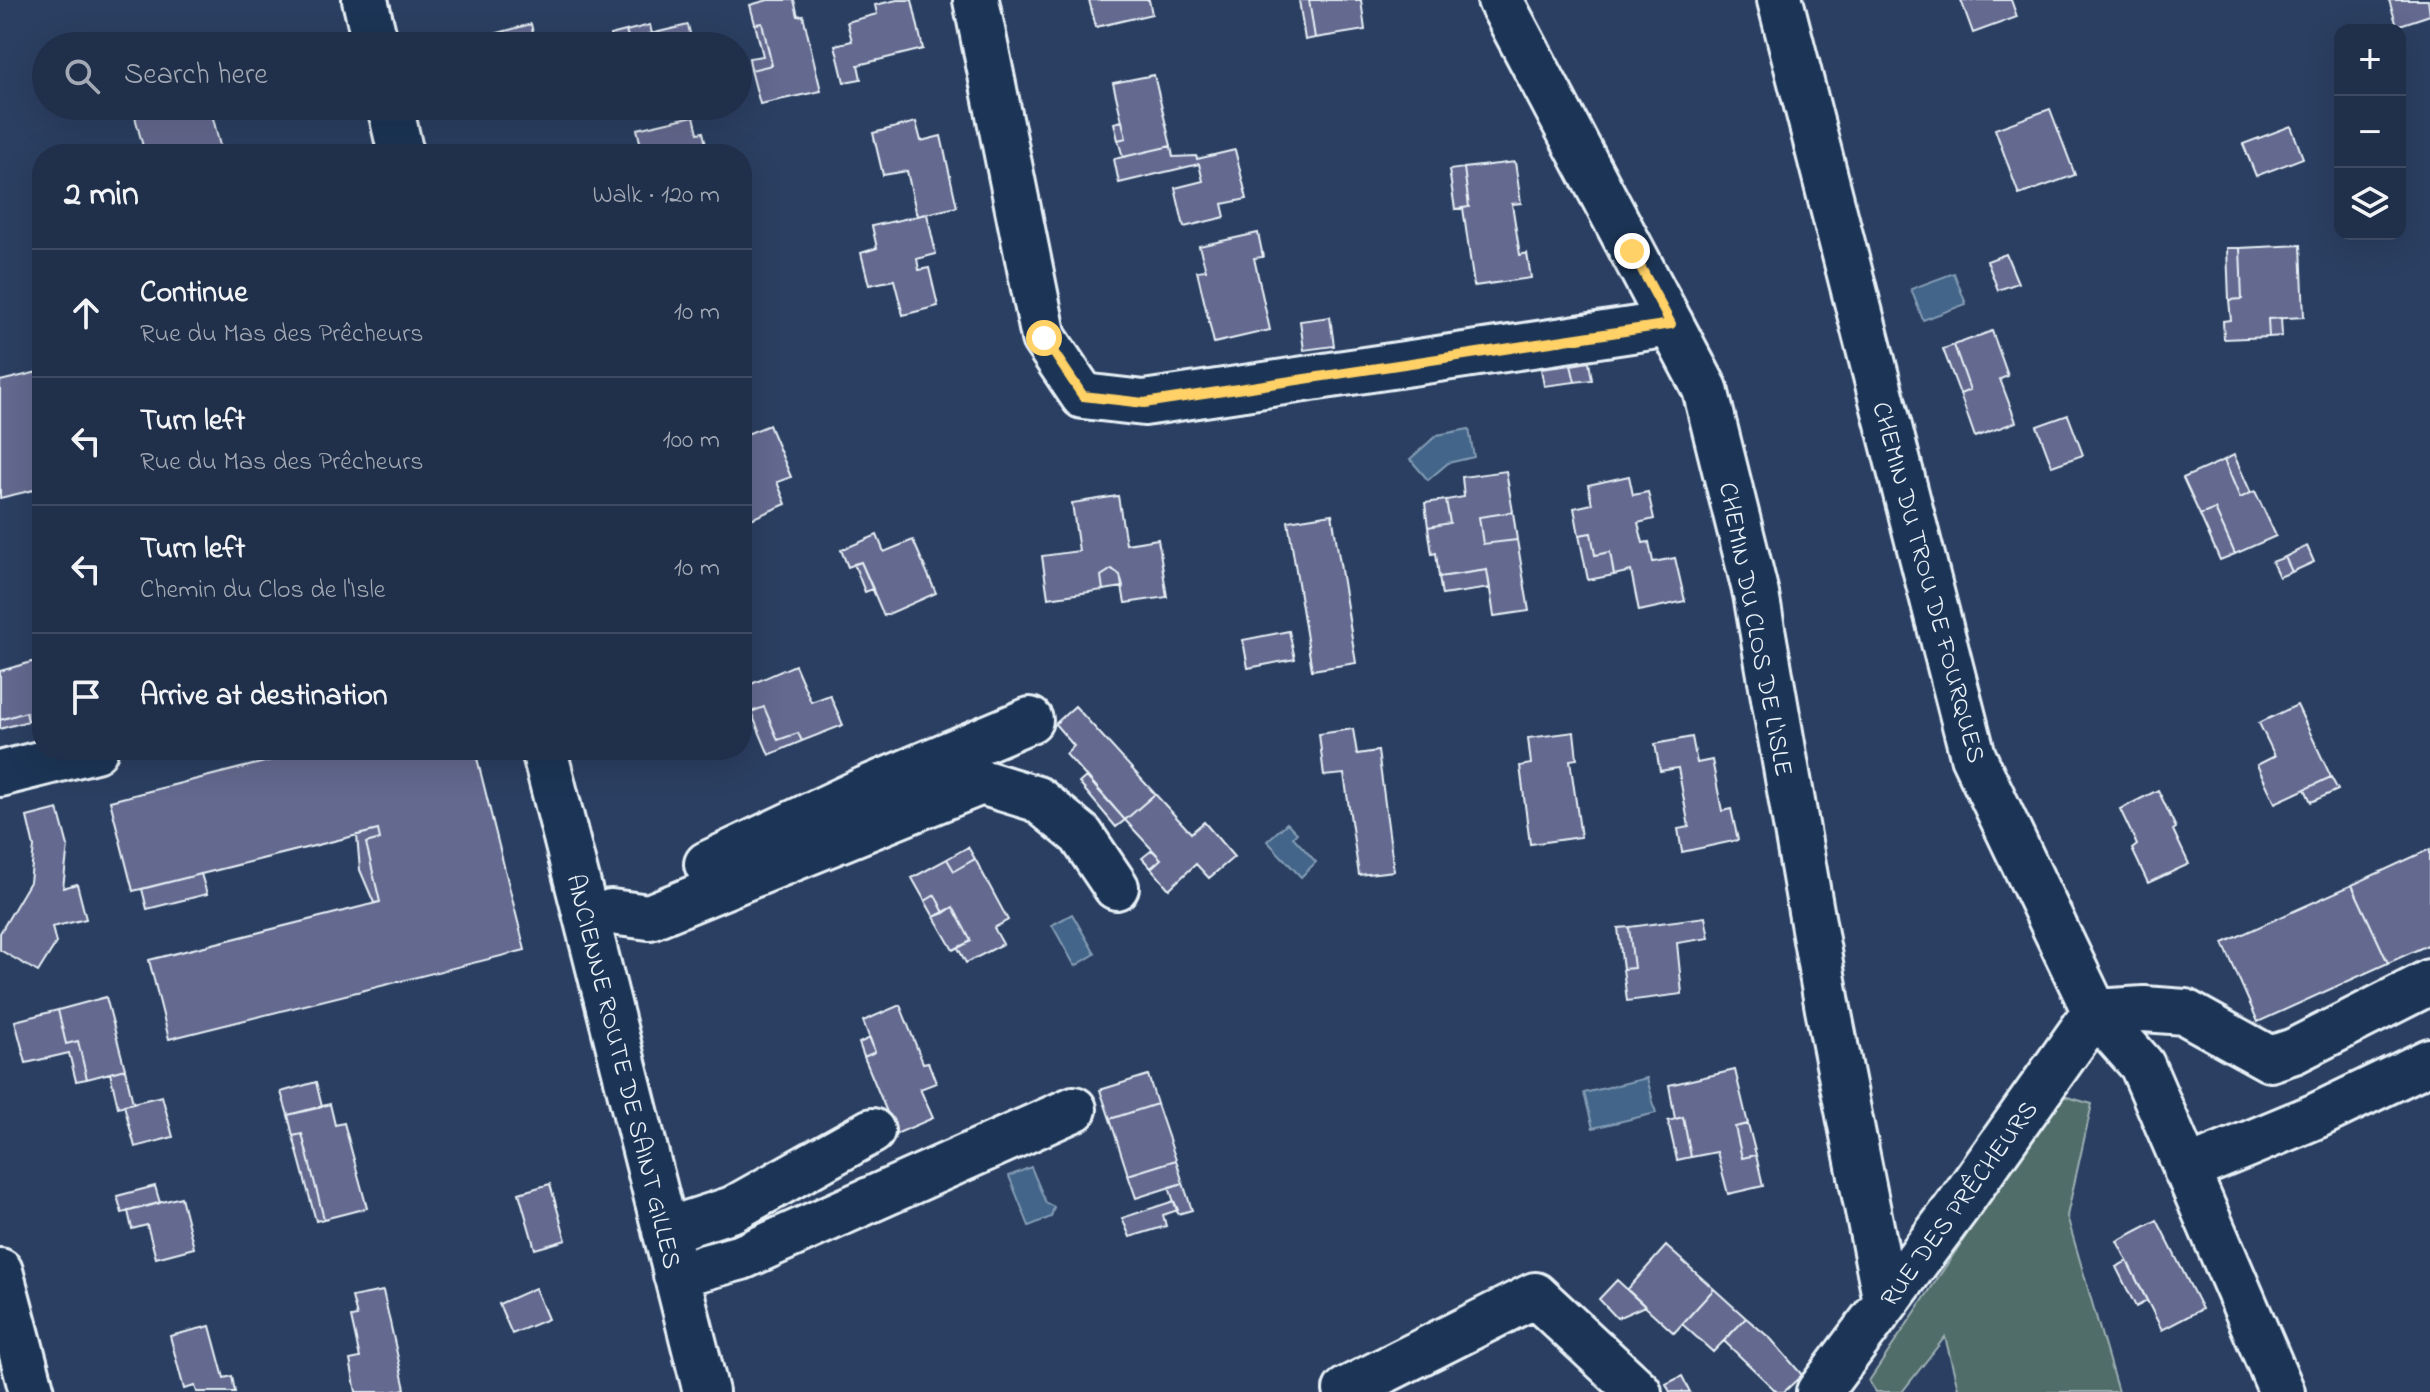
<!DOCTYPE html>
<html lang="en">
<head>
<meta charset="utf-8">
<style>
	:root { --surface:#202f4a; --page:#283751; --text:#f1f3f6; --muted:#a2a9b5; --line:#3d4a62 }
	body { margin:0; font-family:"Indie Flower",sans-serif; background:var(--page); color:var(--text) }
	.controls { position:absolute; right:24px; top:24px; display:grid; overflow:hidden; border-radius:16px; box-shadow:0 8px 32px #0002 }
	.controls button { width:72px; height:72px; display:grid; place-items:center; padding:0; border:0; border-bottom:2px solid var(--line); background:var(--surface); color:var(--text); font:40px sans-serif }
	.stop { position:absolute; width:24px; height:24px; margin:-18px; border:6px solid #ffd166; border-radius:50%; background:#fff }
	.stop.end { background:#ffd166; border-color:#fff; box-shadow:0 2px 8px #0008 }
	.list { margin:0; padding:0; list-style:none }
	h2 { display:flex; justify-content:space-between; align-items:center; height:104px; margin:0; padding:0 32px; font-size:34px }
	h2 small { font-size:26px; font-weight:400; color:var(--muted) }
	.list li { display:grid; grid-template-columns:52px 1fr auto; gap:24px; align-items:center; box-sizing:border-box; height:128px; padding:0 32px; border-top:2px solid var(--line) }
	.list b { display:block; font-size:30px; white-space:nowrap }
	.list p { margin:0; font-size:26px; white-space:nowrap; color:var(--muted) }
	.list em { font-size:26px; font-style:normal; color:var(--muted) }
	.icon { flex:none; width:44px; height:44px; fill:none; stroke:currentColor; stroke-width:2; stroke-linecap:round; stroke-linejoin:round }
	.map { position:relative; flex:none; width:2430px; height:1392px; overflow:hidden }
	.search { position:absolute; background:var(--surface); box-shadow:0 8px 32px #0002; left:32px; top:32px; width:720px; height:88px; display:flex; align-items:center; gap:20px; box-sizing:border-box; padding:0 28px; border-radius:44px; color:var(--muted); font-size:30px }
	.panel { position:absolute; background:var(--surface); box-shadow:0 8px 32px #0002; left:32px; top:144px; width:720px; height:616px; border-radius:32px }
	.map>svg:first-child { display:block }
	.green { fill:#516d6b; stroke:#9cafb2; stroke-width:2 }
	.water { fill:#426589; stroke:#849db5; stroke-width:2 }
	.building { fill:#64698f; stroke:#e8f1f8; stroke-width:2 }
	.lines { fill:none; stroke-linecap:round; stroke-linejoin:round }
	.minor-casing { stroke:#e8f1f8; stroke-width:50 }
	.minor { stroke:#1d3557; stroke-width:44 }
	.route { stroke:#ffd166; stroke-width:10 }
	.labels { text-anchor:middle; stroke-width:6; stroke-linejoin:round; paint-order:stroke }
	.street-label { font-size:26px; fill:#e8f1f8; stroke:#1d3557 }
</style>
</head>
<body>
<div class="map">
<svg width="2430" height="1392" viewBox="0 0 2430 1392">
	<rect width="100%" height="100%" fill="#2b3f62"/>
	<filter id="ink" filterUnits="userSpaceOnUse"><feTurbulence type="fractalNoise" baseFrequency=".0125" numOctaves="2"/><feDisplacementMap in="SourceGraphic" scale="16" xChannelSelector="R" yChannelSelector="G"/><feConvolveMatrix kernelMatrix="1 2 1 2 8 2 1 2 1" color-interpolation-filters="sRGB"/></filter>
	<g filter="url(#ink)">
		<path class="green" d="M2060 1095 2092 1104 2067 1216 2118 1392H1959L1945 1337 1902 1392H1876L1869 1381Z"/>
		<path class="water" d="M1954 273 1966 304 1923 320 1911 289Z
			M1469 429 1474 457 1448 463 1428 480 1410 459 1437 435Z
			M1287 823 1297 833 1293 837 1316 862 1301 877 1267 841Z
			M1072 914 1095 954 1075 966 1052 925Z
			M1647 1078 1656 1113 1593 1128 1584 1093Z
			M1031 1167 1046 1203 1054 1207 1051 1217 1029 1226 1009 1176Z"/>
		<path class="building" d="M768 0H794L798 16 803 15 821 91 760 104 751 70 772 65 762 23 755 24 750 5Z
			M897 0H912L923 49 858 65 861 79 844 82 835 45 852 41 847 22 877 14 875 5Z
			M1089 0H1149L1152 14 1096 27Z
			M1299 0H1309L1315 38 1305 40Z
			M1309 0H1361L1365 30 1315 38Z
			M1961 0H2011L2017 17 1973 33Z
			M2389 0H2428L2430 15 2397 26Z
			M762 23 772 65 751 70 749 58 763 56 755 24Z
			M531 24 536 46H490L487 36Z
			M650 25 652 34 629 39 626 31Z
			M688 25 693 46H612L610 35 626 31 629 39Z
			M1154 75 1171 146 1123 157 1118 140 1126 138 1113 83Z
			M178 106H210L222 154H145L135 117Z
			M514 106H548L516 115Z
			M2050 109 2075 175 2019 195 1995 129Z
			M694 116 698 133 703 132 707 149 683 154H648L646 145 641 146 637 129Z
			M1122 121 1126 138 1118 140 1114 123Z
			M916 122 921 141 941 136 957 207 917 216 907 171 883 175 873 133Z
			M2291 126 2303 158 2256 176 2243 144Z
			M1171 146 1173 157 1196 156 1197 159 1235 150 1247 199 1222 204 1225 217 1184 227 1175 188 1203 181 1199 164 1119 183 1114 159Z
			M1515 162 1521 203 1512 204 1520 255 1527 253 1531 278 1474 286 1463 208 1469 207 1464 168Z
			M1464 168 1469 207 1455 209 1449 170Z
			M927 214 936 254 917 259 919 270 929 268 938 306 903 315 894 280 869 285 861 253 877 248 872 226Z
			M1258 233 1263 257 1254 258 1270 330 1214 343 1197 271 1206 270 1199 246Z
			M2301 245 2304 317 2268 319 2269 337 2224 339 2223 321 2231 320 2229 300 2242 299 2240 248Z
			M2227 248H2240L2242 299 2229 300Z
			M2006 254 2018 283 1998 290 1987 261Z
			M1330 317 1334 346 1304 350 1300 321Z
			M2281 318 2282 336 2269 337 2268 319Z
			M1992 331 2008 376 2000 379 2016 422 1975 437 1960 394 1970 390 1954 345Z
			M1954 345 1970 390 1960 394 1943 349Z
			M1589 362 1592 380 1575 382 1571 365Z
			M1571 365 1575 382 1544 386 1541 369Z
			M42 371V488L0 498V381Z
			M2068 415 2083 455 2052 466 2037 426Z
			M742 423 747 434 769 425 791 477 777 482 786 504 751 519 742 498Z
			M2234 455 2251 493 2240 498 2224 460Z
			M2224 460 2240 498 2255 491 2276 536 2235 554 2215 509 2200 515 2183 478Z
			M1506 471 1513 512 1479 517 1483 544 1517 540 1529 611 1494 616 1487 570 1439 577 1436 553 1432 554 1428 527 1450 523 1446 500 1464 497 1462 477Z
			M1629 476 1633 495 1648 492 1654 519 1638 523 1643 543 1649 542 1653 562 1675 558 1685 601 1639 611 1631 571 1614 575 1610 552 1595 555 1591 533 1579 535 1574 508 1592 504 1588 485Z
			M1118 496 1126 544 1158 539 1167 597 1125 603 1120 575 1112 569 1101 576 1103 590 1048 598 1042 556 1079 551 1072 503Z
			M1446 500 1450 523 1428 527 1425 503Z
			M2215 509 2235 554 2220 560 2200 515Z
			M1513 512 1517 540 1483 544 1479 517Z
			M1332 514 1356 663 1312 670 1288 521Z
			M1591 533 1595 555 1610 552 1614 575 1588 580 1579 535Z
			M877 535 884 552 913 540 936 593 884 616 861 562 848 567 841 550Z
			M2307 546 2314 562 2292 572 2285 557Z
			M2285 557 2292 572 2279 577 2272 562Z
			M861 562 873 589 865 592 854 564Z
			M1112 569 1120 575 1123 587 1103 590 1101 576Z
			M1487 570 1490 588 1442 595 1439 577Z
			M1289 631 1295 659 1248 668 1243 640Z
			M42 659V717L28 721 26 712 0 720V671Z
			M795 665 811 702 830 695 843 725 802 741 798 733 778 740 764 707 751 712 742 688Z
			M2297 705 2331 777 2275 803 2257 765 2275 756 2259 723Z
			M1075 706 1155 794 1125 820 1066 754 1074 746 1055 724Z
			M764 707 778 740 798 733 802 741 769 755 751 712Z
			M26 712 28 721 0 729V720Z
			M1353 729 1357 754 1378 751 1394 871 1359 875 1344 774 1324 776 1319 734Z
			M1574 732 1577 759 1570 760 1581 837 1530 844 1520 766 1531 764 1528 738Z
			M1692 737 1697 763 1712 760 1722 811 1731 809 1738 840 1682 852 1678 829 1689 827 1678 768 1660 771 1655 744Z
			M312 750H475L525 950 169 1039 149 960 380 902 366 843 380 839 378 830 133 891 110 801Z
			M1087 776 1125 820 1116 827 1079 783Z
			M2331 777 2338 790 2311 802 2305 789Z
			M2158 790 2176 828 2173 830 2189 864 2148 883 2132 849 2137 845 2120 809Z
			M1155 794 1191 833 1204 822 1234 857 1209 878 1196 864 1169 889 1151 868 1161 859 1125 820Z
			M58 809 68 846 63 888 77 884 86 919 52 927 56 943 38 972 0 950V933L30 882 34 847 27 817Z
			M378 830 380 839 366 843 380 902 374 903 360 870 357 835Z
			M968 847 975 859 954 871 947 859Z
			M2430 849V944L2388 963 2352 885Z
			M1152 850 1161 859 1151 868 1142 858Z
			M947 859 954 871 975 859 1008 920 994 928 1003 944 966 963 958 948 971 941 953 907 944 913 935 895 925 901 912 878Z
			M201 874 207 894 147 909 142 889Z
			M2352 885 2388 963 2258 1022 2223 943Z
			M935 895 944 913 934 917 925 901Z
			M953 907 971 941 953 950 934 917Z
			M1705 917 1709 938 1677 943 1682 994 1627 1001 1623 969 1634 968 1629 927Z
			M1629 927 1634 968 1623 969 1618 928Z
			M106 997 125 1069 87 1079 78 1041 66 1044 58 1010Z
			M900 1005 923 1063 928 1062 936 1083 920 1089 933 1118 896 1134 864 1057 875 1052 863 1021Z
			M58 1010 66 1044 78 1041 87 1079 76 1081 69 1053 26 1063 15 1021Z
			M870 1038 875 1052 864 1057 859 1043Z
			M125 1069 133 1103 118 1107 110 1073Z
			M1735 1070 1748 1124 1735 1127 1742 1158 1756 1155 1763 1186 1728 1194 1717 1152 1691 1157 1683 1117 1675 1119 1669 1085Z
			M1148 1075 1157 1104 1110 1119 1100 1090Z
			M316 1082 322 1107 288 1115 281 1092Z
			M162 1096 173 1137 135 1147 124 1105Z
			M330 1104 335 1125 344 1123 367 1208 324 1219 302 1134 293 1136 288 1115Z
			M1157 1104 1176 1160 1128 1175 1110 1119Z
			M1683 1117 1691 1157 1677 1160 1668 1121Z
			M1748 1124 1756 1155 1742 1158 1735 1127Z
			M302 1134 324 1219 316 1221 293 1136Z
			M1176 1160 1183 1183 1136 1198 1128 1175Z
			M1183 1183 1192 1210 1178 1214 1169 1187Z
			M550 1184 566 1240 535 1249 519 1193Z
			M155 1186 160 1203 122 1213 117 1196Z
			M181 1197 194 1248 156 1258 147 1225 132 1229 128 1211Z
			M1174 1201 1178 1210 1163 1215 1166 1226 1130 1237 1122 1218Z
			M2157 1220 2202 1309 2162 1330 2117 1241Z
			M1666 1246 1714 1289 1674 1333 1627 1290Z
			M2127 1261 2147 1301 2136 1307 2116 1267Z
			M1617 1280 1645 1306 1617 1318 1599 1299Z
			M535 1288 548 1319 512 1334 499 1304Z
			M1714 1289 1746 1318 1713 1352 1682 1324Z
			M383 1291 405 1389 390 1392H356L350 1360 360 1358 351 1317 357 1316 352 1297Z
			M1746 1318 1771 1339 1802 1375 1784 1392H1777L1724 1341Z
			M210 1326 224 1378 232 1376 235 1392H197L195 1386 184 1389 170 1336Z
			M1682 1376 1690 1392H1670L1666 1384Z"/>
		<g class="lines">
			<defs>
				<path id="minor" d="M365 0 376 46
					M976 0 1044 338 1083 396 1144 403 1671 324
					M1500 0 1705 389 1756 594 1828 1009 1886 1302
					M1780 0 1973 756 2095 1012 2142 1065 2282 1392
					M390 106 401 154
					M544 750 706 1392
					M0 774 95 750
					M707 864 866 789 1030 720
					M611 912 649 917 981 782 1037 799 1081 835 1116 887
					M2186 1170 2316 1116 2430 1061
					M665 1231 733 1209 872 1131
					M0 1271 32 1392
					M676 1275 742 1257 1074 1109
					M1347 1392 1346 1390 1535 1295 1639 1392
					M1819 1392 1957 1207 2095 1012 2144 1009 2185 1012 2270 1059 2294 1051 2430 982"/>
			</defs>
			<use href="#minor" class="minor-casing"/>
			<use href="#minor" class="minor"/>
		</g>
	</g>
	<g class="lines" filter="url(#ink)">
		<path class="route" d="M1044 338 1083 396 1144 403 1671 324 1632 251"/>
	</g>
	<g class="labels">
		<g class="street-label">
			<text transform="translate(1930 582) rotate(75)" y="9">CHEMIN DU TROU DE FOURQUES</text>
			<text transform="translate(1757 629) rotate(79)" y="9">CHEMIN DU CLOS DE L'ISLE</text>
			<text transform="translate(625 1071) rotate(76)" y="9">ANCIENNE ROUTE DE SAINT GILLES</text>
			<text transform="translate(1958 1203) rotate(-54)" y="9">RUE DES PRÊCHEURS</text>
		</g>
	</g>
</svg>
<div class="controls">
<button>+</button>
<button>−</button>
<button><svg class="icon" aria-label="layers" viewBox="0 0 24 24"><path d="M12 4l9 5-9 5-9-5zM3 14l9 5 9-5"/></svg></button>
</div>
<div class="stop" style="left:1044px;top:338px"></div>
<div class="stop end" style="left:1632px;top:251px"></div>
<div class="search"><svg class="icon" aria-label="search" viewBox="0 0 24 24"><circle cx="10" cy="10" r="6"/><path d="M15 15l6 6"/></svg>Search here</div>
<section class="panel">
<h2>2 min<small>Walk · 120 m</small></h2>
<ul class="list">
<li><svg class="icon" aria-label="ahead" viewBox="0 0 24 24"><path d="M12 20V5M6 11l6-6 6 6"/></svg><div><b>Continue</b><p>Rue du Mas des Prêcheurs</p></div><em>10 m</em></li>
<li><svg class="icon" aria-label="left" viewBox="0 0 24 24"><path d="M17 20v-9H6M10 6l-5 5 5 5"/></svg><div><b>Turn left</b><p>Rue du Mas des Prêcheurs</p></div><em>100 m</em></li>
<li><svg class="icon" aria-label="left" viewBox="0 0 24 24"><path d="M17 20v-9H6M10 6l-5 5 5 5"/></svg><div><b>Turn left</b><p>Chemin du Clos de l'Isle</p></div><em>10 m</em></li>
<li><svg class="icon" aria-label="arrive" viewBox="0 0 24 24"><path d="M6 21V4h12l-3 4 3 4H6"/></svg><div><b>Arrive at destination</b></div></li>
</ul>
</section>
</div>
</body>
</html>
